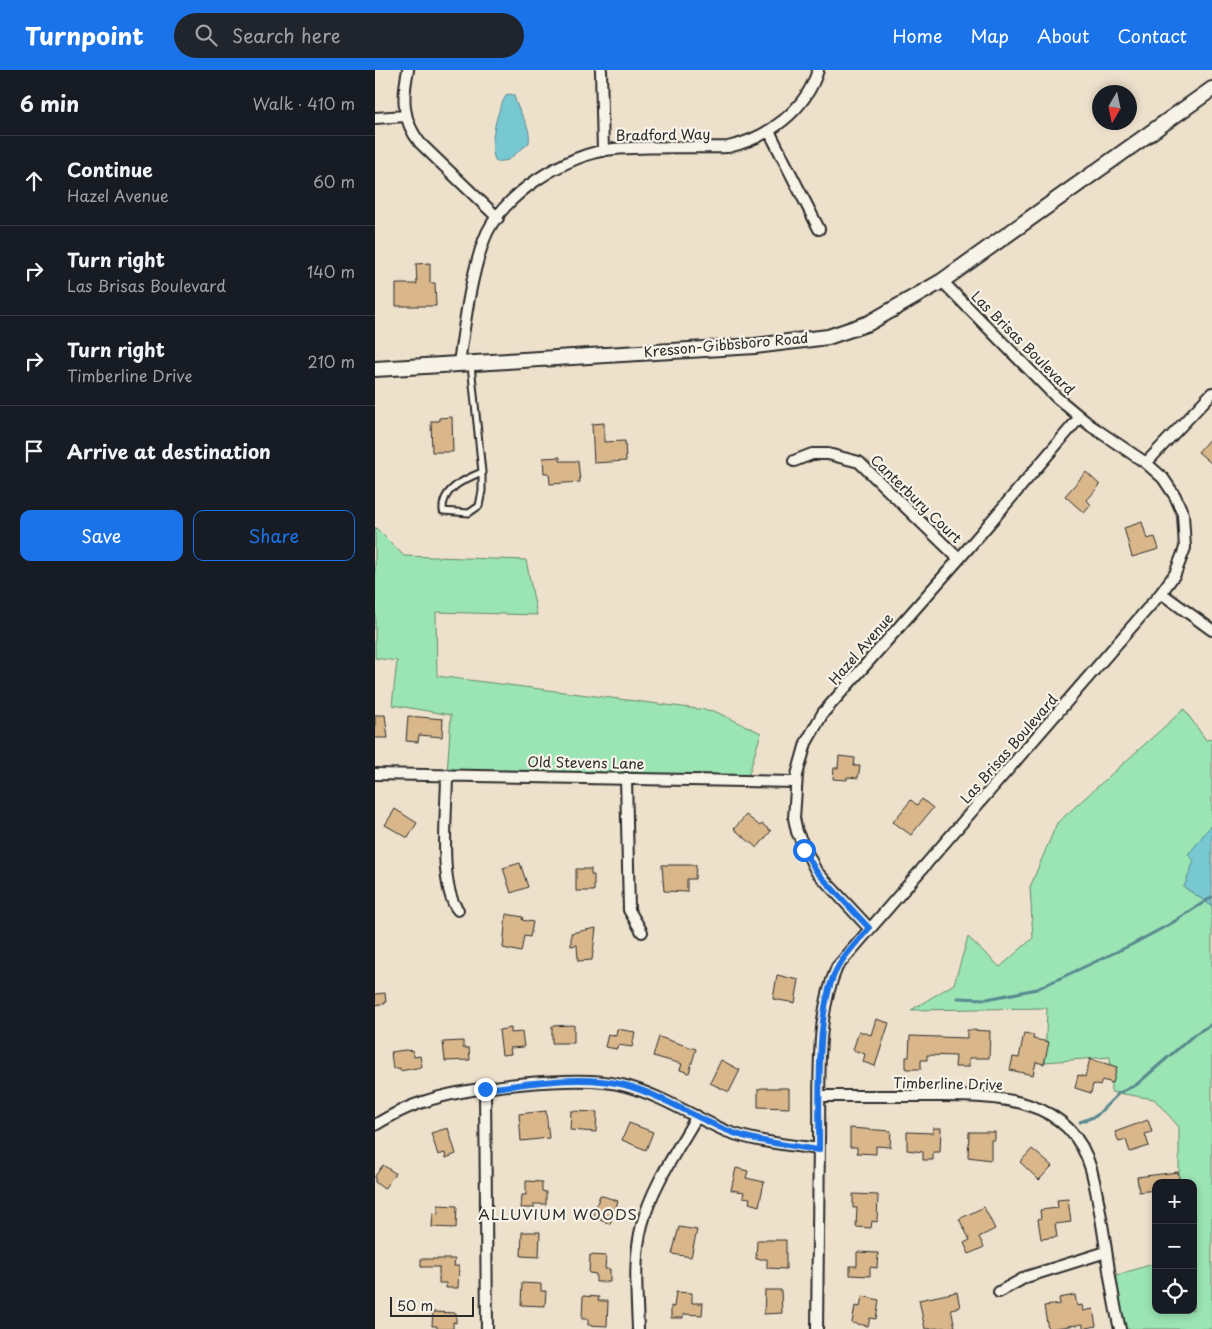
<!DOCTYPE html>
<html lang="en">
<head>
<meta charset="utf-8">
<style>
	:root { --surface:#171b24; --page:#20242c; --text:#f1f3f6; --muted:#9ea1a6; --line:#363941; --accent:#1a73e8 }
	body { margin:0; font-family:"Playpen Sans",sans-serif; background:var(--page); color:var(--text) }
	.controls { position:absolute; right:15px; bottom:15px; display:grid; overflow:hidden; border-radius:10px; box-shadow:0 2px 8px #0003 }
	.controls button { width:45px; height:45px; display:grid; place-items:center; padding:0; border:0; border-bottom:1px solid var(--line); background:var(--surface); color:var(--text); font:25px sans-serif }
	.compass { position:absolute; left:717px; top:15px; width:45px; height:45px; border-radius:50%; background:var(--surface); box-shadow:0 2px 8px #0003; rotate:189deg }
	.scale { position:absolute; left:15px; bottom:12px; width:84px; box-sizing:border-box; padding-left:5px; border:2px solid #2b2b2b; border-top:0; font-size:14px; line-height:18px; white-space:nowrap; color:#2b2b2b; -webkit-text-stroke:4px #f7f3e8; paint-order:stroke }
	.stop { position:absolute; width:15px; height:15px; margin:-11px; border:4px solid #1a73e8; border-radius:50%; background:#fff }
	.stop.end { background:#1a73e8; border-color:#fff; box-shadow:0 1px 5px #0008 }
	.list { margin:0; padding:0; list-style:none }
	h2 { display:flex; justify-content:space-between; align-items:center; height:65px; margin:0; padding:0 20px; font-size:21px }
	h2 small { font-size:16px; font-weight:400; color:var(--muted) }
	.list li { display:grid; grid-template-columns:32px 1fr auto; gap:15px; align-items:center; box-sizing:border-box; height:90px; padding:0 20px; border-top:1px solid var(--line) }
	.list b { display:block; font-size:19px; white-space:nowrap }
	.list p { margin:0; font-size:16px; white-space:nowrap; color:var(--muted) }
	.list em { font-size:16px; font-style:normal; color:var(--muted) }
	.actions { display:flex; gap:10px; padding:15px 20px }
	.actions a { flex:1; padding:11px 0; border:1px solid var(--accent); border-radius:10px; text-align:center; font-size:18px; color:var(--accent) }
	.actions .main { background:var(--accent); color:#fff }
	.icon { flex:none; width:28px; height:28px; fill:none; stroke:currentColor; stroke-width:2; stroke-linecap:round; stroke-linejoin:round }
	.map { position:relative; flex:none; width:837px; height:1259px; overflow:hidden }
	header { display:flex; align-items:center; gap:30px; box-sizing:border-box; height:70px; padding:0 25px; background:var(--accent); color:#fff }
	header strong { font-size:24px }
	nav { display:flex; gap:28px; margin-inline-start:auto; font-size:18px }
	.search { width:350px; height:45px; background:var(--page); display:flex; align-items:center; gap:12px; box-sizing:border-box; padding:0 18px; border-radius:28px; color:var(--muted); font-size:19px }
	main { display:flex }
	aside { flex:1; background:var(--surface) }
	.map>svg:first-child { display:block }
	.green { fill:#9be4b3; stroke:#63886f }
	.water { fill:#78c8d2; stroke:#59898f }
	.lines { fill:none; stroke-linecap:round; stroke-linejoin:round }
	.stream { stroke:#59898f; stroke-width:3 }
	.building { fill:#d9b78b; stroke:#2b2b2b }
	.lane-casing { stroke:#2b2b2b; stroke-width:9 }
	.street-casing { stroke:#2b2b2b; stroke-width:14 }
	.secondary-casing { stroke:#2b2b2b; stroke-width:18 }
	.lane { stroke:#f7f3e8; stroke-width:5 }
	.street { stroke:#f7f3e8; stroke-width:10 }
	.secondary { stroke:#f7f3e8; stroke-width:14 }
	.route { stroke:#1a73e8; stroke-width:6 }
	.labels { text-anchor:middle; stroke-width:4.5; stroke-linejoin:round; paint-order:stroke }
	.street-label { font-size:14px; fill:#2b2b2b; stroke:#f7f3e8 }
	.neighbourhood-label { font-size:15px; letter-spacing:1px; fill:#2b2b2b; stroke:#f7f3e8 }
</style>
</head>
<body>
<header>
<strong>Turnpoint</strong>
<div class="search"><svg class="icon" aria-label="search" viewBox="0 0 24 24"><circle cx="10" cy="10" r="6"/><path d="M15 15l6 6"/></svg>Search here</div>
<nav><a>Home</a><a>Map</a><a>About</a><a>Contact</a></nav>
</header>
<main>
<aside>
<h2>6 min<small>Walk · 410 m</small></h2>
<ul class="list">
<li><svg class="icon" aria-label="ahead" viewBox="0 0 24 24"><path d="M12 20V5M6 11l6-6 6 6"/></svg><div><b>Continue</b><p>Hazel Avenue</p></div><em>60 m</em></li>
<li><svg class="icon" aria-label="right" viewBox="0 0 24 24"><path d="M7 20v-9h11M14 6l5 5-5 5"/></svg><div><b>Turn right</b><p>Las Brisas Boulevard</p></div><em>140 m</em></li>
<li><svg class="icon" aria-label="right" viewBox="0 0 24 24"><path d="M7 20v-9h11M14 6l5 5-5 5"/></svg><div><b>Turn right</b><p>Timberline Drive</p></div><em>210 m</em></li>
<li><svg class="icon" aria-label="arrive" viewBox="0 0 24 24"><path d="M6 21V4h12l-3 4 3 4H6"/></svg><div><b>Arrive at destination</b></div></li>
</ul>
<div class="actions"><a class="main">Save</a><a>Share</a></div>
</aside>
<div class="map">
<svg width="837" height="1259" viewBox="0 0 837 1259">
	<rect width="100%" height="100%" fill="#eee1cc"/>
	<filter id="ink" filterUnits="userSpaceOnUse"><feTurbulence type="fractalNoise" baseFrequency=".02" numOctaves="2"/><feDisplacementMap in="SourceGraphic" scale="10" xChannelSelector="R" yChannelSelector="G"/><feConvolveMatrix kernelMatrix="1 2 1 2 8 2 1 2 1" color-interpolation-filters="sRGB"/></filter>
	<g filter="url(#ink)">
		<path class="green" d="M0 457 29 486 151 490 162 545 61 542 62 606 339 641 386 663 373 707 72 704 76 645 17 635 22 591 0 588Z
			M809 639 831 670 837 669V756L809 817 837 836V1259H746L735 1207 781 1193V1240H818V1113H804V1057L779 1029 736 1022 735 987 670 992 672 938 536 940 579 914 593 867 625 897 658 868 655 817 682 753Z"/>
		<path class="water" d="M133 24 139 25C142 43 157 54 154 73L133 90 122 92C111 83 123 32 133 24Z
			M837 755V836L809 817 819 791 813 784C823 775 827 764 837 755Z"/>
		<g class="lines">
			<path class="stream" d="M583 928 612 929 662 919 756 875 797 853 837 827
				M705 1052 721 1046 744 1023 761 1015 820 964 837 954"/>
		</g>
		<path class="building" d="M55 193V213H60L61 236H21V214H42L41 194Z
			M77 347 78 382H57L56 351H64V348Z
			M229 353V372L250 371 251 391 219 393 217 354Z
			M837 366V394L823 382Z
			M185 387V391H203L205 412 175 414 174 403H169L168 388Z
			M711 402 725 415 712 430 716 435 709 443 690 426Z
			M767 452 772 469 780 467 784 479 757 487 749 458Z
			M0 645H10L13 668H0Z
			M33 646 68 649 67 667 44 665 43 672 31 671Z
			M464 686 480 688 479 696H485L483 708 472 707V710L458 709 459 698H463Z
			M547 729 558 738 536 765 518 752 536 730 542 735Z
			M20 739 42 753 33 768 10 755Z
			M371 745 385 756 387 754 396 761 382 778 359 759Z
			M145 793 153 817 136 823 128 798Z
			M287 795H321L320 809H312V822L289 821Z
			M201 799H216V805H219V821H201Z
			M131 844 148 847 147 850 158 852 155 867 149 866 146 882 128 878Z
			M221 858 217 890 203 891 202 875 196 876V863Z
			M402 905 424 910 420 933 398 929Z
			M10 923 11 933 0 935V924Z
			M501 949 514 953 500 996 488 992 490 984 478 980 484 961 496 965Z
			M199 955V973H177V956Z
			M136 958V963L147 962 149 977 135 978 136 984 127 985 124 960Z
			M242 959 260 962 257 977 243 975 242 979 230 977 233 964 241 966Z
			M592 960 615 961 614 988H594V997H580L581 986 552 985V990H546V999H531V987H534L535 966 592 968Z
			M649 963 659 965 658 969 674 972 669 994 661 992 658 1005 635 1000 638 987 644 988Z
			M284 967 321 979 314 1003 305 1000 307 994 278 986Z
			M88 971V978H94L95 990 70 991 68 972Z
			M30 980 38 981 39 987 45 986 47 997 25 1001V998L18 999 16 982Z
			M715 989 742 997 738 1013 727 1010 725 1016 718 1014 716 1023 700 1018 703 1005 710 1007Z
			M346 990 365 1000 354 1022 335 1013Z
			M388 1018H414V1038L383 1037V1019Z
			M171 1041 174 1068 146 1071 144 1044Z
			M196 1041 222 1042 221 1062 195 1060Z
			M773 1050 777 1062 770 1064 774 1076 755 1082 751 1070 744 1072 740 1062Z
			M254 1053 278 1062 271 1080 247 1070Z
			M73 1058 81 1084 71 1088 70 1083 63 1085 56 1063Z
			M475 1058 516 1061 515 1077 501 1076V1084L482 1083V1077H475Z
			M558 1058H566L565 1082H558V1090H548V1082L532 1080V1062L558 1063Z
			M594 1062H620V1070H616V1090L593 1087Z
			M657 1079 677 1096 664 1110 645 1092Z
			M8 1095 20 1103 9 1119 0 1112V1106Z
			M361 1098 373 1101 371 1108 389 1112 384 1136 374 1133 375 1128 368 1127 369 1122 356 1120Z
			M803 1102 805 1113H781V1120L764 1122 762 1107Z
			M151 1111 167 1112V1121L171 1122V1134H159V1138H146L147 1125H151Z
			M478 1124 503 1125 502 1152 497 1151 496 1158 481 1157 482 1138H478Z
			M225 1125 243 1131 235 1154 225 1150 226 1147 218 1145Z
			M693 1129 696 1152 680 1154 682 1167 666 1169 663 1149 666 1148 665 1140 683 1138 682 1130Z
			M63 1135 82 1136 81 1158 57 1157 58 1143 63 1144Z
			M609 1137 620 1159 604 1167 609 1177 594 1184 589 1173 595 1170 584 1149Z
			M304 1157 322 1160 316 1187 297 1184Z
			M147 1162H165L164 1187 146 1186Z
			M382 1170H411V1199L392 1198V1189H381Z
			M482 1182 503 1183 502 1198 495 1197V1206L475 1205V1196H482Z
			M215 1185 231 1186 230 1199H235V1212H221V1204L214 1203Z
			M46 1189H80L79 1196H84L83 1218H71V1213H64V1197H46Z
			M147 1213 166 1214V1221H171L170 1236 146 1235Z
			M390 1220H406L407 1243 389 1244Z
			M301 1222 317 1223V1233H328L327 1245 308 1244V1248H296V1236L299 1237Z
			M582 1222 585 1237 576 1239 580 1257 550 1259 544 1230Z
			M700 1225 702 1236 707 1235 708 1241 718 1239 721 1256 708 1259V1254L673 1259 669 1236 685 1234 684 1228Z
			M208 1226 224 1227 223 1231H233L232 1256 213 1255V1249H207Z
			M487 1226 504 1230 501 1249 495 1248 493 1256 477 1253 480 1236 485 1237Z
			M58 1242 81 1243V1253L78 1252V1259H62V1256H57Z"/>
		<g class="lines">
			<defs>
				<path id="lane" d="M96 295 107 402V421L104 436 94 443 68 441C66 419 90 409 107 402"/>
				<path id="street" d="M33 0C27 28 27 50 45 73L123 148
					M226 0 228 81
					M0 48 31 46
					M394 61 444 159
					M84 293C90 252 95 209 109 170 125 125 193 83 239 79 276 76 315 78 353 77 393 68 431 40 443 0
					M419 391 437 384H453L484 392 584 489
					M771 393 837 323
					M786 523 837 560
					M0 704 421 712
					M72 705C72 737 63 817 83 840
					M251 708 254 840 267 862
					M494 858 441 801 422 762 419 748 422 705 431 673 448 643 584 489 705 347
					M110 1019 112 1259
					M445 1026C479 1026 513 1026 547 1026 611 1026 694 1021 716 1099 730 1151 732 1207 745 1259
					M0 1055C15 1046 31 1037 48 1032 92 1017 206 1003 251 1016 287 1026 317 1046 351 1061 380 1072 414 1075 444 1079
					M624 1222 651 1207 731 1182
					M263 1259C262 1226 258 1188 267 1155 277 1116 302 1081 322 1046
					M442 1259C443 1196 443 1133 444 1069 445 1015 440 947 462 897L786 523 800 504 810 478 808 444 800 426 788 408 771 393 716 356 681 327 567 211"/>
				<path id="secondary" d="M0 299 380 276 453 267 494 253 567 211 837 19"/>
			</defs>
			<use href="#lane" class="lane-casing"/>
			<use href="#street" class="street-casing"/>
			<use href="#secondary" class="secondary-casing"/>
			<use href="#lane" class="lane"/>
			<use href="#street" class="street"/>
			<use href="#secondary" class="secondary"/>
		</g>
	</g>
	<g class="lines" filter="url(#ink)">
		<path class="route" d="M110 1019C154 1014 205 1004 250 1015 286 1025 317 1046 351 1060 379 1072 414 1075 444 1080 445 1034 440 934 463 897 471 883 484 870 494 858L441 801 429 780"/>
	</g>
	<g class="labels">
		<g class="street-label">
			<text transform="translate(288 65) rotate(-1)" y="5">Bradford Way</text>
			<text transform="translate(648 273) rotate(45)" y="5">Las Brisas Boulevard</text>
			<text transform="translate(351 275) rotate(-5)" y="5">Kresson-Gibbsboro Road</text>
			<text transform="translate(541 429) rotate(44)" y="5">Canterbury Court</text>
			<text transform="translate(486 579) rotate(-49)" y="5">Hazel Avenue</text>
			<text transform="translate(634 679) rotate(-49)" y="5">Las Brisas Boulevard</text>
			<text transform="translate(211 693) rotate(1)" y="5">Old Stevens Lane</text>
			<text transform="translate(573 1014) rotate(1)" y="5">Timberline Drive</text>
		</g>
		<g class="neighbourhood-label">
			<text x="183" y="1150">ALLUVIUM WOODS</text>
		</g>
	</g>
</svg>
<div class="controls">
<button>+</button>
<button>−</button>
<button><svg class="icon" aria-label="locate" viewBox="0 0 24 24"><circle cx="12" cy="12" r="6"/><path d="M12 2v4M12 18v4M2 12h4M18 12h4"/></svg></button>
</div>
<svg class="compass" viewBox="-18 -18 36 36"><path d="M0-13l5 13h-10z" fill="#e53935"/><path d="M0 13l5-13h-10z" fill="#9ea1a6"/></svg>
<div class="scale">50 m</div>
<div class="stop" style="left:429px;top:780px"></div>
<div class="stop end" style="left:110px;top:1019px"></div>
</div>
</main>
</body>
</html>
